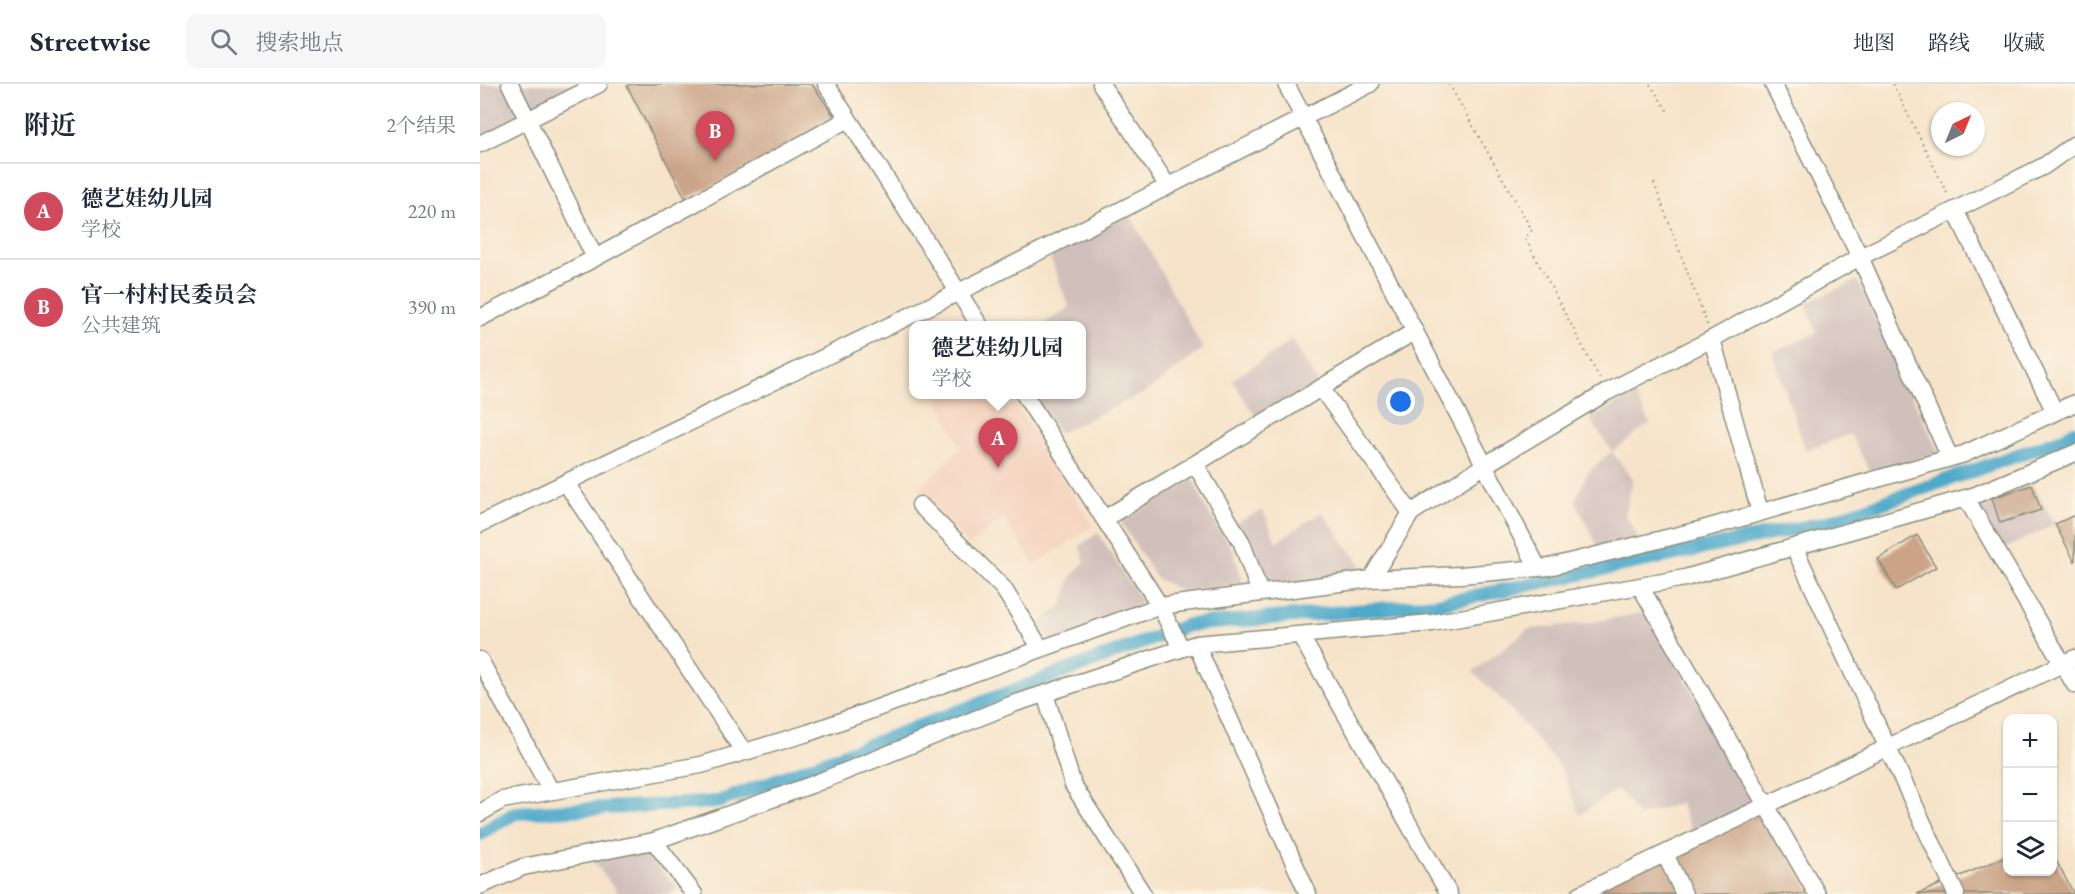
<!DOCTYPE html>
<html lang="zh">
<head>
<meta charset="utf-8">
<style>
	:root { --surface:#fff; --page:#f6f6f7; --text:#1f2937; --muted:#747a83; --line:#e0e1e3; --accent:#d1495b }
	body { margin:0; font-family:"EB Garamond","Noto Serif SC",serif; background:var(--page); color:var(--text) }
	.controls { position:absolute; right:18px; bottom:18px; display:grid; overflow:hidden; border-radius:12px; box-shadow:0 2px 4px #0004 }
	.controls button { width:54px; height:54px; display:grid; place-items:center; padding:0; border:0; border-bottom:2px solid var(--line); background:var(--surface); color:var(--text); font:30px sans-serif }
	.compass { position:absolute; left:1451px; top:18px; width:54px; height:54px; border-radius:50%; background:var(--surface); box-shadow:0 2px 4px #0004; rotate:43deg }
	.you { position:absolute; left:921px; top:318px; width:21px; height:21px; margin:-15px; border:4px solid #fff; border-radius:50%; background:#1a73e8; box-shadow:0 0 0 9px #1a73e833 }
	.badge { display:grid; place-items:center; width:39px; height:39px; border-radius:50%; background:var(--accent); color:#fff; font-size:20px; font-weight:700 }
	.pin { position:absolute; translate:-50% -50px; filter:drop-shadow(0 2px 3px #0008) }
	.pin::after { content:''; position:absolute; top:32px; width:21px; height:18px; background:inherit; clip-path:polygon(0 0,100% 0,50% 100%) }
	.popup { position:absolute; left:429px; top:237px; width:177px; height:78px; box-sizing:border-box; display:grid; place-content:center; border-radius:12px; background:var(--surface); filter:drop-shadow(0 2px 4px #0005); font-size:20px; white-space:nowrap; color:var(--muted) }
	.popup b { font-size:22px; color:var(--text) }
	.popup::after { content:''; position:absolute; left:50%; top:100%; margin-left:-12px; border:12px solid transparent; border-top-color:var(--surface) }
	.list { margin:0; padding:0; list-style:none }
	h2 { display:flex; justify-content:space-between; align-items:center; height:78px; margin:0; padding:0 24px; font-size:26px }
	h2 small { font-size:20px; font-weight:400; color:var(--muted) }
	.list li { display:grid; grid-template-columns:39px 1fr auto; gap:18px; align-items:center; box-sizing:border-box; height:96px; padding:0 24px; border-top:2px solid var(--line) }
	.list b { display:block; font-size:22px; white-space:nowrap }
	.list p { margin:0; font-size:20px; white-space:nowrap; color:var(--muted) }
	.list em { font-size:20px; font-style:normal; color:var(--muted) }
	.icon { flex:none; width:33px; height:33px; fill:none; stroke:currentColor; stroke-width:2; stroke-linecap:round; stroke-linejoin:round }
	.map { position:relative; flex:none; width:1595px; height:810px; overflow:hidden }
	header { display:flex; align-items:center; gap:36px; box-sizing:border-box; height:84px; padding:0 30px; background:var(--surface); border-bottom:2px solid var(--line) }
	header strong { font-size:28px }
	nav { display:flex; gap:33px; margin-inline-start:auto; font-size:21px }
	.search { width:420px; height:54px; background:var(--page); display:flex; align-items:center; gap:15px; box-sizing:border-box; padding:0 21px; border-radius:12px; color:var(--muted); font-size:22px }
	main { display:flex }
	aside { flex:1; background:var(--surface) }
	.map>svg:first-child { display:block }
	.built { fill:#f4d3bf }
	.industrial { fill:#d0c0bb }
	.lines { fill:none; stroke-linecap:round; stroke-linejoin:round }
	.canal { stroke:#4ba9ca; stroke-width:14 }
	.building { fill:#cba488 }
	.minor-casing { stroke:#8a907e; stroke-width:19 }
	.path { stroke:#8a907e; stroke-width:2; stroke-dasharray:1.5 4.5; stroke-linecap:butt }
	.minor { stroke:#fff; stroke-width:16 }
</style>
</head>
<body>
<header>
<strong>Streetwise</strong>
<div class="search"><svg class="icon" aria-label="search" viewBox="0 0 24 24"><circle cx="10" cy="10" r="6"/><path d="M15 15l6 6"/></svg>搜索地点</div>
<nav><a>地图</a><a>路线</a><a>收藏</a></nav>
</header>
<main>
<aside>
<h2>附近<small>2个结果</small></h2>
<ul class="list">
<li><span class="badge">A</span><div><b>德艺娃幼儿园</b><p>学校</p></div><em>220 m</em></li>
<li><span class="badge">B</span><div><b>官一村村民委员会</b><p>公共建筑</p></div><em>390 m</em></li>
</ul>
</aside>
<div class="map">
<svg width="1595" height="810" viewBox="0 0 1595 810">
	<rect width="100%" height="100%" fill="#fcf5e5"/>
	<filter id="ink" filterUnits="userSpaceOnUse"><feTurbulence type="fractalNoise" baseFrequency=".0167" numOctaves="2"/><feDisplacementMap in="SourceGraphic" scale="12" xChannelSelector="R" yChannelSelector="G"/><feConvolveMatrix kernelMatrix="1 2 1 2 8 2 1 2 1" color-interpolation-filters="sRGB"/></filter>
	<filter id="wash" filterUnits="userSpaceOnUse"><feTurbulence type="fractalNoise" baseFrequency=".008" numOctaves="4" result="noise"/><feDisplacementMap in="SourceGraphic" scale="24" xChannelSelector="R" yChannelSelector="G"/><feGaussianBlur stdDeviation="1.35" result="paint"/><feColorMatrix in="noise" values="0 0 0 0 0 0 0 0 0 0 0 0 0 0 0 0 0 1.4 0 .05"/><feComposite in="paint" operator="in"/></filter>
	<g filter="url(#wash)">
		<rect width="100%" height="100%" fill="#f6e3c9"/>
		<path class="built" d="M455 311H529L613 442 555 481 524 435 488 462 439 404 481 364Z"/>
		<path class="industrial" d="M0 0H30L46 31 0 54Z
			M39 0H106L52 28Z
			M649 129 723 265 666 308 579 349 554 311 602 310V242L562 241 589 223 570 173Z
			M1377 196 1459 369 1391 389 1370 350 1326 367 1292 268 1337 249 1326 219Z
			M812 256 841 304 780 340 752 296Z
			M1154 309 1170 339 1132 368 1153 395 1145 431 1159 454 1118 463 1095 417 1108 388 1132 367 1110 335Z
			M713 395 726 425 753 466 764 500 701 507 676 494 641 438Z
			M1552 401 1575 440 1518 468 1493 426Z
			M783 426 796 458 842 428 891 495 780 509 755 439Z
			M618 449 661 517 648 534 568 562 559 540 583 520 590 495 605 477 599 462Z
			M1167 528 1279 725 1215 755 1200 719 1158 732 1138 705 1100 731 1080 683 1026 620 993 588 1048 545 1107 539Z
			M161 765 197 804 190 810H139L111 774Z"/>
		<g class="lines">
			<path class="canal" d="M0 750 35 729 238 718 708 541 957 520 1348 438 1580 356 1595 348"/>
		</g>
		<g id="blocks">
			<path class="building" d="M150 0H332L359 39 206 115 147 2Z
				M1552 401 1561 426 1520 439 1512 414Z
				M1595 431V478L1575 440Z
				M1437 451 1456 483 1416 506 1398 475Z
				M1279 725 1333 810H1100Z
				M1572 769 1594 810H1437L1528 772V788H1572Z"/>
		</g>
	</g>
	<g filter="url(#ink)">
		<use href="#blocks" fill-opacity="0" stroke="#8a907e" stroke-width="1.5"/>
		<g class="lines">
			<defs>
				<path id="minor" d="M30 0 115 174
					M346 0 500 242
					M621 0 687 101
					M806 0 1058 484
					M1293 0 1380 173 1470 374
					M0 60 119 0
					M1475 126 1575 328
					M0 234 115 174 368 35
					M1232 255 1280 428
					M841 304 931 429
					M544 310 680 522 701 564
					M715 380 762 459 780 509
					M86 399 264 668
					M1486 414 1595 601
					M440 421 523 504 561 565
					M624 435 935 247
					M0 440 479 208 890 0
					M1314 463 1476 810
					M891 495 931 429 1005 381 1127 308 1232 255 1380 173 1564 82 1595 60
					M1160 502 1337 810
					M820 551 969 810
					M716 560 828 810
					M0 576 71 707
					M565 610 593 701 663 810
					M0 729 22 716 221 681 328 649 680 522 891 495 981 491 1069 483 1223 445 1484 370 1595 319
					M174 757 214 810
					M1185 770 1204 810
					M0 802 43 783 174 757 331 701 533 620 716 560 952 539 1205 494 1493 412 1595 369
					M1100 810 1595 574"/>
			</defs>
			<use href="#minor" class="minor-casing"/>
			<path class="path" d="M969 0 1052 146 1045 154 1120 295
				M1170 0 1189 29
				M1413 0 1469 113
				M1174 99 1228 243"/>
			<use href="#minor" class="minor"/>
		</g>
	</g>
</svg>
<div class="controls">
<button>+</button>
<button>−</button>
<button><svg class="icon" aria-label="layers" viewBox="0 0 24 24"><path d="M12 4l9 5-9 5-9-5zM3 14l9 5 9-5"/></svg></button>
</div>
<svg class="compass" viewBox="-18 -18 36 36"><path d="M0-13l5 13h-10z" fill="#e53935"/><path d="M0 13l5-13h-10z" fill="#747a83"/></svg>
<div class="you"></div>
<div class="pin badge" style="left:518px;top:384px">A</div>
<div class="popup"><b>德艺娃幼儿园</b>学校</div>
<div class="pin badge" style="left:235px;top:77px">B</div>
</div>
</main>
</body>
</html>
